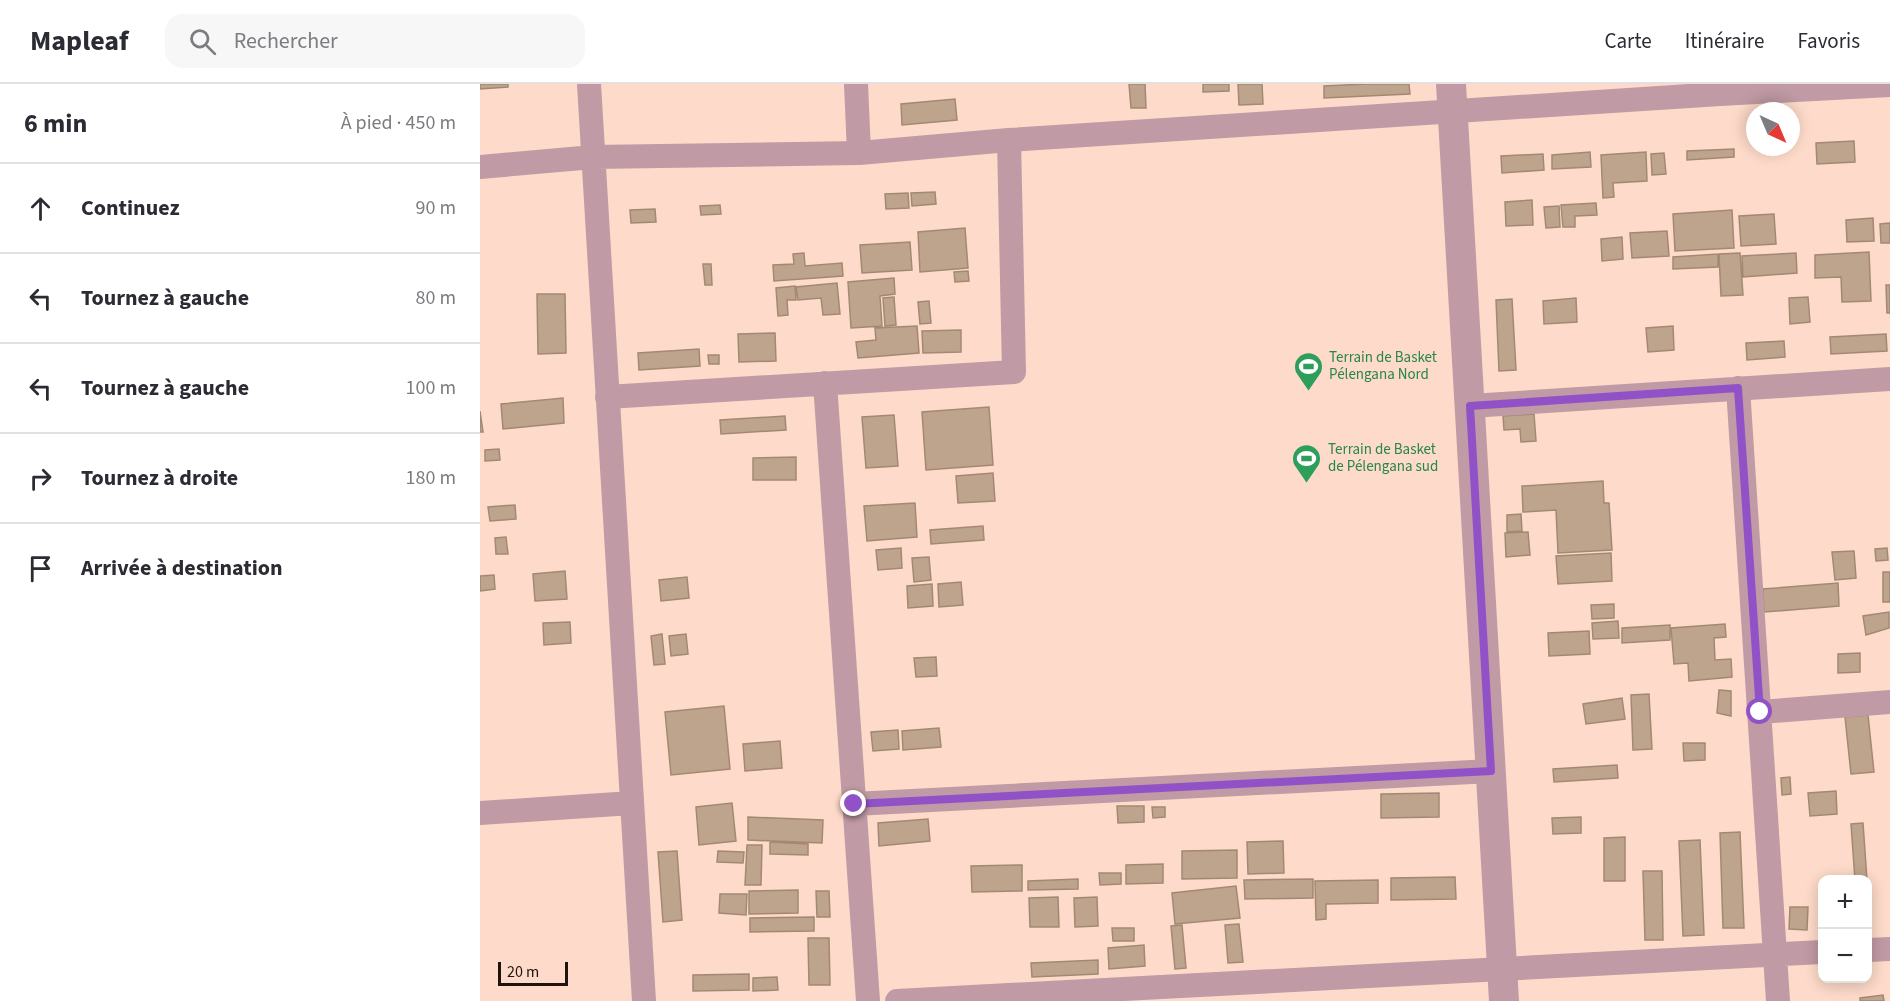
<!DOCTYPE html>
<html lang="fr">
<head>
<meta charset="utf-8">
<style>
	:root { --surface:#fff; --page:#f7f7f7; --text:#2b2b33; --muted:#7c7c81; --line:#e1e1e2 }
	body { margin:0; font-family:"Source Sans 3",sans-serif; background:var(--page); color:var(--text) }
	.controls { position:absolute; right:18px; bottom:18px; display:grid; overflow:hidden; border-radius:12px; box-shadow:0 3px 15px #0003 }
	.controls button { width:54px; height:54px; display:grid; place-items:center; padding:0; border:0; border-bottom:2px solid var(--line); background:var(--surface); color:var(--text); font:30px sans-serif }
	.compass { position:absolute; left:1266px; top:18px; width:54px; height:54px; border-radius:50%; background:var(--surface); box-shadow:0 3px 15px #0003; rotate:136deg }
	.scale { position:absolute; left:18px; bottom:15px; width:70px; box-sizing:border-box; padding-left:6px; border:3px solid #1e130d; border-top:0; font-size:16px; line-height:21px; white-space:nowrap; color:#1e130d; -webkit-text-stroke:4px #fddac9; paint-order:stroke }
	.stop { position:absolute; width:18px; height:18px; margin:-14px; border:4px solid #9152c7; border-radius:50%; background:#fff }
	.stop.end { background:#9152c7; border-color:#fff; box-shadow:0 2px 6px #0008 }
	.list { margin:0; padding:0; list-style:none }
	h2 { display:flex; justify-content:space-between; align-items:center; height:78px; margin:0; padding:0 24px; font-size:26px }
	h2 small { font-size:20px; font-weight:400; color:var(--muted) }
	.list li { display:grid; grid-template-columns:39px 1fr auto; gap:18px; align-items:center; box-sizing:border-box; height:90px; padding:0 24px; border-top:2px solid var(--line) }
	.list b { display:block; font-size:22px; white-space:nowrap }
	.list em { font-size:20px; font-style:normal; color:var(--muted) }
	.icon { flex:none; width:33px; height:33px; fill:none; stroke:currentColor; stroke-width:2; stroke-linecap:round; stroke-linejoin:round }
	.map { position:relative; flex:none; width:1410px; height:917px; overflow:hidden }
	header { display:flex; align-items:center; gap:36px; box-sizing:border-box; height:84px; padding:0 30px; background:var(--surface); border-bottom:2px solid var(--line) }
	header strong { font-size:28px }
	nav { display:flex; gap:33px; margin-inline-start:auto; font-size:21px }
	.search { width:420px; height:54px; background:var(--page); display:flex; align-items:center; gap:15px; box-sizing:border-box; padding:0 21px; border-radius:18px; color:var(--muted); font-size:22px }
	main { display:flex }
	aside { flex:1; background:var(--surface) }
	.map>svg:first-child { display:block }
	.building { fill:#bfa48d; stroke:#a38972; stroke-width:1.5 }
	.lines { fill:none; stroke-linecap:round; stroke-linejoin:round }
	.minor { stroke:#c09aa4; stroke-width:24 }
	.tertiary { stroke:#c09aa4; stroke-width:30 }
	.route { stroke:#9152c7; stroke-width:8 }
	.labels { text-anchor:middle; stroke-width:4.5; stroke-linejoin:round; paint-order:stroke }
	.leisure-label { font-size:15px; fill:#27864d; stroke:#fddac9; text-anchor:start }
</style>
</head>
<body>
<header>
<strong>Mapleaf</strong>
<div class="search"><svg class="icon" aria-label="search" viewBox="0 0 24 24"><circle cx="10" cy="10" r="6"/><path d="M15 15l6 6"/></svg>Rechercher</div>
<nav><a>Carte</a><a>Itinéraire</a><a>Favoris</a></nav>
</header>
<main>
<aside>
<h2>6 min<small>À pied · 450 m</small></h2>
<ul class="list">
<li><svg class="icon" aria-label="ahead" viewBox="0 0 24 24"><path d="M12 20V5M6 11l6-6 6 6"/></svg><div><b>Continuez</b></div><em>90 m</em></li>
<li><svg class="icon" aria-label="left" viewBox="0 0 24 24"><path d="M17 20v-9H6M10 6l-5 5 5 5"/></svg><div><b>Tournez à gauche</b></div><em>80 m</em></li>
<li><svg class="icon" aria-label="left" viewBox="0 0 24 24"><path d="M17 20v-9H6M10 6l-5 5 5 5"/></svg><div><b>Tournez à gauche</b></div><em>100 m</em></li>
<li><svg class="icon" aria-label="right" viewBox="0 0 24 24"><path d="M7 20v-9h11M14 6l5 5-5 5"/></svg><div><b>Tournez à droite</b></div><em>180 m</em></li>
<li><svg class="icon" aria-label="arrive" viewBox="0 0 24 24"><path d="M6 21V4h12l-3 4 3 4H6"/></svg><div><b>Arrivée à destination</b></div></li>
</ul>
</aside>
<div class="map">
<svg width="1410" height="917" viewBox="0 0 1410 917">
	<rect width="100%" height="100%" fill="#fddac9"/>
	<path class="building" d="M0 0H28V3L0 5Z
		M649 0H665L666 24H651Z
		M723 0H749V7L723 8Z
		M758 0H782L783 20 759 21Z
		M886 0H929L930 10 844 14V2Z
		M475 15 477 36 422 41 421 20Z
		M1374 57 1375 78 1337 80 1336 59Z
		M1254 65V73L1207 76V67Z
		M1110 68 1111 83 1072 85V71Z
		M1166 68 1167 97 1133 99 1134 113 1123 114 1121 71Z
		M1184 69 1186 90 1172 91 1171 70Z
		M1063 70 1064 86 1022 89 1021 72Z
		M455 108 456 120 432 122 431 109Z
		M428 109 429 124 406 125 405 110Z
		M1052 116 1053 141 1026 142 1025 118Z
		M1116 119 1117 131 1095 132V143H1083L1081 121Z
		M240 121 241 130 221 131 220 122Z
		M1079 122 1080 143 1066 144 1064 123Z
		M175 125 176 138 151 139 150 126Z
		M1252 126 1254 164 1195 167 1193 130Z
		M1294 130 1296 160 1261 162 1259 132Z
		M1393 134 1394 157 1367 158 1366 136Z
		M1410 139V159H1401L1400 140Z
		M485 144 488 184 440 188 438 148Z
		M1187 147 1189 172 1152 174 1150 149Z
		M1142 153 1143 175 1122 177 1121 155Z
		M430 158 432 186 382 189 380 161Z
		M1389 168 1391 217 1362 218 1361 193 1335 194V171Z
		M324 169 325 182 362 179 363 192 294 197 293 181 314 180 313 170Z
		M1260 169 1263 211 1241 212 1239 170Z
		M1316 169 1317 189 1263 193 1262 172Z
		M1238 170V183L1193 185V173Z
		M223 180H231L232 201H225Z
		M488 187 489 197 475 198 474 188Z
		M414 194 415 210 400 212 402 242 371 244 368 198Z
		M357 199 360 230 343 231 341 214 318 216 316 203Z
		M1406 201H1410V229H1407Z
		M315 202 316 216H307L308 231 298 232 296 204Z
		M57 210H85L86 269 58 270Z
		M414 213 416 241 405 242 403 214Z
		M1328 213 1330 238 1310 240 1309 214Z
		M1096 214 1097 238 1064 240 1063 217Z
		M1032 215 1036 286 1019 287 1016 216Z
		M449 217 451 239 440 240 438 218Z
		M437 242 439 269 378 274 376 258 396 256 395 244Z
		M1193 242 1194 266 1168 268 1166 244Z
		M481 246V268L443 269 442 247Z
		M295 249 296 277 259 278 258 250Z
		M1406 250 1407 267 1351 270 1350 253Z
		M1304 257 1305 273 1267 276 1266 259Z
		M219 265 220 282 159 286 158 269Z
		M228 271H239V280H229Z
		M83 314 84 339 23 345 21 320Z
		M509 323 513 381 446 386 442 328Z
		M0 327 3 348H0Z
		M1054 330 1056 357 1041 358 1040 345 1024 346 1023 332Z
		M414 331 418 382 386 384 382 333Z
		M305 332 306 346 241 350 240 336Z
		M19 365 20 376 5 377V366Z
		M316 373V396H273V374Z
		M513 389 515 417 478 419 476 392Z
		M1123 397 1124 419H1129L1132 466 1078 469 1076 426 1043 428 1042 402Z
		M435 419 437 453 387 457 384 422Z
		M35 421 36 435 10 437 8 423Z
		M1041 430 1042 447 1027 448V431Z
		M503 442 504 456 451 460 450 446Z
		M1048 448 1050 471 1026 473 1025 449Z
		M26 453 28 470H16L15 454Z
		M421 464 422 484 398 486 396 466Z
		M1407 464 1408 476 1396 477 1395 465Z
		M1374 467 1376 494 1355 496 1352 468Z
		M1131 469 1132 497 1078 500 1076 472Z
		M449 473 451 496 434 498 432 474Z
		M85 487 87 515 55 517 53 490Z
		M1403 488H1410V518H1403Z
		M14 491 15 505 0 507V492Z
		M207 493 209 514 181 517 179 496Z
		M481 498 483 521 459 523 458 500Z
		M1358 499 1359 522 1284 528 1283 505Z
		M452 500 453 522 428 524 427 502Z
		M1134 520V534L1112 535 1111 521Z
		M1409 528V544L1386 551 1383 532Z
		M1138 537 1139 554 1113 555 1112 539Z
		M90 538 91 559 64 561 63 539Z
		M1245 540 1246 553 1234 554 1235 576 1251 575 1252 593 1209 597 1208 579 1194 580 1191 544Z
		M1190 541V556L1142 559V544Z
		M1109 547 1110 570 1069 572 1068 549Z
		M182 550 185 580 174 581 171 552Z
		M206 550 208 570 191 572 189 552Z
		M1380 569V588L1358 589V570Z
		M456 573 457 592 436 593 434 574Z
		M1239 606 1251 607V632L1237 629Z
		M1169 610 1172 665 1153 666 1151 611Z
		M1142 614 1145 635 1106 640 1103 620Z
		M244 622 250 685 191 691 185 628Z
		M1388 631 1394 688 1371 690 1365 633Z
		M459 644 461 663 423 666 422 647Z
		M418 646 419 665 393 667 391 648Z
		M300 657 302 684 265 687 263 660Z
		M1203 659H1225V676L1204 677Z
		M1137 681 1138 694 1074 698 1073 685Z
		M1310 693 1311 710 1302 711 1301 694Z
		M1356 707 1357 730 1330 732 1328 709Z
		M959 709V733L901 734V710Z
		M252 719 256 757 219 761 216 723Z
		M637 722H664V738L638 739Z
		M672 723H685V733L673 734Z
		M268 733 343 736 342 759 268 756Z
		M1101 733V749L1073 750 1072 734Z
		M448 735 450 757 399 762 398 739Z
		M1383 739 1387 796H1375L1371 740Z
		M1260 748 1264 844H1243L1240 749Z
		M1145 753V797H1124V754Z
		M1220 756 1224 851 1203 852 1199 757Z
		M803 757 804 789 768 790 767 758Z
		M290 758 328 760V771L290 770Z
		M267 761H282L281 801H265Z
		M757 766V794L702 795V767Z
		M197 767 202 836 183 838 178 768Z
		M238 767 264 768 263 779 237 778Z
		M683 780V799L646 800V781Z
		M542 781V807L492 808 491 782Z
		M1163 787H1182L1183 856H1165Z
		M619 789H641V800L620 801Z
		M975 793 976 815 911 816V794Z
		M598 795V805L548 806V797Z
		M833 795V814L765 815 764 796Z
		M898 796V819L846 820V835L836 836 835 797Z
		M756 802 760 834 695 840 692 809Z
		M318 806V829L269 830V807Z
		M336 807H349L350 833H337Z
		M240 810H267L266 831 239 829Z
		M578 813 579 843H550L549 814Z
		M617 813 618 842 595 843 594 814Z
		M1310 823H1328L1327 846 1309 845Z
		M334 833V847L270 848V834Z
		M759 840 763 878 748 879 745 841Z
		M702 841 706 884 695 885 691 842Z
		M632 844H654V857H633Z
		M328 854H349L350 901H329Z
		M664 861 665 882 629 885 628 864Z
		M618 876V890L552 893 551 879Z
		M269 890V906L213 907V891Z
		M297 893 298 906 273 907V894Z
		M1403 911 1404 917H1380V914Z"/>
	<g class="lines">
		<path class="minor" d="M109 0 164 917
			M376 0 379 69
			M0 83 113 73 379 69 529 56 1240 10 1410 1
			M345 299 388 917
			M1258 304 1298 917
			M127 313 534 288 529 56
			M990 322 1410 295
			M1280 628 1410 618
			M374 720 1011 687
			M0 729 152 719
			M1388 866 1410 865
			M417 917 1342 868"/>
		<path class="tertiary" d="M971 0 1024 917"/>
	</g>
	<g class="lines">
		<path class="route" d="M374 720 1011 687 990 322 1258 304 1280 628"/>
	</g>
	<defs>
		<symbol id="stadium-pin" viewBox="-11 -11 22 30"><path d="M0 17L-7.5 6A9.5 9.5 0 1 1 7.5 6Z" fill="#2e9e5b" stroke="#fddac9"/><path d="M0-5a6.5 5 0 1 0 0 10a6.5 5 0 1 0 0-10ZM-3.5-1.8h7v3.6h-7Z" fill="#fff"/></symbol>
	</defs>
	<g fill-rule="evenodd">
		<use href="#stadium-pin" x="812" y="266" width="33" height="45"/>
		<use href="#stadium-pin" x="810" y="358" width="33" height="45"/>
	</g>
	<g class="labels">
		<g class="leisure-label">
			<text x="849" y="278">Terrain de Basket<tspan x="849" dy="17">Pélengana Nord</tspan></text>
			<text x="848" y="370">Terrain de Basket<tspan x="848" dy="17">de Pélengana sud</tspan></text>
		</g>
	</g>
</svg>
<div class="controls">
<button>+</button>
<button>−</button>
</div>
<svg class="compass" viewBox="-18 -18 36 36"><path d="M0-13l5 13h-10z" fill="#e53935"/><path d="M0 13l5-13h-10z" fill="#7c7c81"/></svg>
<div class="scale">20 m</div>
<div class="stop" style="left:1280px;top:628px"></div>
<div class="stop end" style="left:374px;top:720px"></div>
</div>
</main>
</body>
</html>
